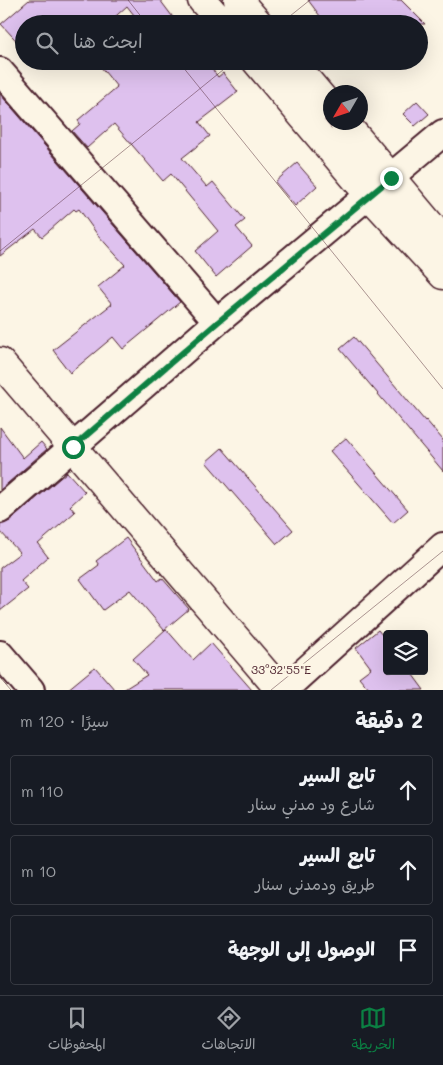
<!DOCTYPE html>
<html lang="ar">
<head>
<meta charset="utf-8">
<style>
	:root { --surface:#171b24; --page:#20242c; --text:#f1f3f6; --muted:#9ea1a6; --line:#363941; --accent:#0b8043 }
	body { margin:0; font-family:Mali,"Playpen Sans Arabic",sans-serif; background:var(--page); color:var(--text); direction:rtl }
	.controls { position:absolute; right:15px; bottom:15px; display:grid; overflow:hidden; border-radius:5px; box-shadow:0 5px 20px #0002 }
	.controls button { width:45px; height:45px; display:grid; place-items:center; padding:0; border:0; border-bottom:1px solid var(--line); background:var(--surface); color:var(--text); font:25px sans-serif }
	.compass { position:absolute; left:323px; top:85px; width:45px; height:45px; border-radius:50%; background:var(--surface); box-shadow:0 5px 20px #0002; rotate:231deg }
	.stop { position:absolute; width:15px; height:15px; margin:-11px; border:4px solid #0b8043; border-radius:50%; background:#fff }
	.stop.end { background:#0b8043; border-color:#fff; box-shadow:0 1px 5px #0008 }
	.list { margin:0; padding:0; list-style:none }
	h2 { display:flex; justify-content:space-between; align-items:center; height:65px; margin:0; padding:0 20px; font-size:21px }
	h2 small { font-size:16px; font-weight:400; color:var(--muted) }
	.list li { display:grid; grid-template-columns:32px 1fr auto; gap:15px; align-items:center; box-sizing:border-box; height:70px; margin:0 10px 10px; padding:0 10px; border:1px solid var(--line); border-radius:5px }
	.list b { display:block; font-size:19px; white-space:nowrap }
	.list p { margin:0; font-size:16px; white-space:nowrap; color:var(--muted) }
	.list em { font-size:16px; font-style:normal; color:var(--muted) }
	.icon { flex:none; width:28px; height:28px; fill:none; stroke:currentColor; stroke-width:2; stroke-linecap:round; stroke-linejoin:round }
	.map { position:relative; flex:none; width:443px; height:690px; overflow:hidden; direction:ltr }
	.search { position:absolute; background:var(--surface); box-shadow:0 5px 20px #0002; left:15px; right:15px; top:15px; height:55px; display:flex; align-items:center; gap:12px; box-sizing:border-box; padding:0 18px; border-radius:28px; color:var(--muted); font-size:19px }
	.sheet { height:305px; background:var(--surface) }
	nav { display:flex; justify-content:space-around; align-items:center; box-sizing:border-box; height:70px; border-top:1px solid var(--line); background:var(--surface); font-size:14px; color:var(--muted) }
	nav a { display:grid; justify-items:center; gap:2px }
	nav .on { color:var(--accent) }
	.map>svg:first-child { display:block }
	.building { fill:#dec1ee; stroke:#4a1f2b }
	.lines { fill:none; stroke-linecap:round; stroke-linejoin:round }
	.minor-casing { stroke:#4a1f2b; stroke-width:30 }
	.tertiary-casing { stroke:#4a1f2b; stroke-width:31 }
	.minor { stroke:#fcf5e5; stroke-width:26 }
	.tertiary { stroke:#fcf5e5; stroke-width:28 }
	.route { stroke:#0b8043; stroke-width:6 }
	.ticks { fill:none; stroke:#4a1f2b; stroke-width:1; stroke-opacity:0.45 }
	.ticks-label { font-size:12px; text-anchor:middle; fill:#4a1f2b; stroke:#fcf5e5; stroke-width:5; stroke-linejoin:round; paint-order:stroke }
</style>
</head>
<body>
<div class="map">
<svg width="443" height="690" viewBox="0 0 443 690">
	<rect width="100%" height="100%" fill="#fcf5e5"/>
	<filter id="ink" filterUnits="userSpaceOnUse"><feTurbulence type="fractalNoise" baseFrequency=".02" numOctaves="2"/><feDisplacementMap in="SourceGraphic" scale="10" xChannelSelector="R" yChannelSelector="G"/><feConvolveMatrix kernelMatrix="1 2 1 2 8 2 1 2 1" color-interpolation-filters="sRGB"/></filter>
	<g filter="url(#ink)">
		<path class="building" d="M29 0H160L178 24H141L127 6 107 24H24V49L1 24Z
			M308 0H401L425 24H326Z
			M96 61H206L218 77 223 73 238 92 199 122 210 136 182 158 207 187 213 182 245 220 236 227 252 246 216 277 195 251 218 231 171 174 163 181 114 124 87 148 72 131 80 124 78 120 117 87Z
			M0 94 180 302 123 349 113 337 70 373 53 350 112 304 98 287 125 265 97 234 79 209 76 211 74 209 42 237 35 229 0 256Z
			M417 101 429 114 415 126 403 114Z
			M297 163 317 186 295 206 275 182Z
			M354 337 425 421 426 420 443 440V471L340 349Z
			M0 427 23 458 41 442 47 449 0 490Z
			M346 438 408 510 393 523 330 451Z
			M222 448 293 530 277 544 206 462Z
			M67 472 85 492 70 506 75 512 38 544 48 557 21 581 28 589 0 611V568L20 553 0 531V525L10 521Z
			M126 538 158 581 162 578 189 609 164 630 130 590 103 610 80 579 99 565 96 561Z
			M166 629 193 660 211 643 252 690H123L147 675 133 659Z
			M378 630 387 641V671H410L424 690H370L359 677 371 668 356 648Z
			M95 667 115 690H67Z"/>
		<g class="lines">
			<defs>
				<path id="minor" d="M0 71 217 322
					M0 510 217 322 443 133
					M0 654 31 690
					M284 690 443 546"/>
				<path id="tertiary" d="M202 0 223 24
					M238 0 259 24
					M256 61 370 196 443 275
					M291 61 330 107
					M344 122 443 240
					M0 362 280 690"/>
			</defs>
			<use href="#minor" class="minor-casing"/>
			<use href="#tertiary" class="tertiary-casing"/>
			<use href="#minor" class="minor"/>
			<use href="#tertiary" class="tertiary"/>
		</g>
	</g>
	<g class="lines" filter="url(#ink)">
		<path class="route" d="M73 447 218 322 391 178"/>
	</g>
	<path class="ticks" d="M128 0 147 24M280 24 310 0M178 61 443 389M0 251 234 61M0 677 11 690M271 690 443 551"/>
	<g class="ticks-label">
		<text x="281" y="674">33°32'55"E</text>
	</g>
</svg>
<div class="controls">
<button><svg class="icon" aria-label="layers" viewBox="0 0 24 24"><path d="M12 4l9 5-9 5-9-5zM3 14l9 5 9-5"/></svg></button>
</div>
<svg class="compass" viewBox="-18 -18 36 36"><path d="M0-13l5 13h-10z" fill="#e53935"/><path d="M0 13l5-13h-10z" fill="#9ea1a6"/></svg>
<div class="stop" style="left:73px;top:447px"></div>
<div class="stop end" style="left:391px;top:178px"></div>
<div class="search"><svg class="icon" aria-label="search" viewBox="0 0 24 24"><circle cx="10" cy="10" r="6"/><path d="M15 15l6 6"/></svg>ابحث هنا</div>
</div>
<section class="sheet">
<h2>2 دقيقة<small>سيرًا · 120 m</small></h2>
<ul class="list">
<li><svg class="icon" aria-label="ahead" viewBox="0 0 24 24"><path d="M12 20V5M6 11l6-6 6 6"/></svg><div><b>تابع السير</b><p>شارع ود مدني سنار</p></div><em>110 m</em></li>
<li><svg class="icon" aria-label="ahead" viewBox="0 0 24 24"><path d="M12 20V5M6 11l6-6 6 6"/></svg><div><b>تابع السير</b><p>طريق ودمدنى سنار</p></div><em>10 m</em></li>
<li><svg class="icon" aria-label="arrive" viewBox="0 0 24 24"><path d="M6 21V4h12l-3 4 3 4H6"/></svg><div><b>الوصول إلى الوجهة</b></div></li>
</ul>
</section>
<nav>
<a class="on"><svg class="icon" aria-label="map" viewBox="0 0 24 24"><path d="M3 6l6-2 6 2 6-2v14l-6 2-6-2-6 2zM9 4v14M15 6v14"/></svg>الخريطة</a>
<a><svg class="icon" aria-label="directions" viewBox="0 0 24 24"><path d="M12 3l9 9-9 9-9-9zM9 14v-3h6M13 9l2 2-2 2"/></svg>الاتجاهات</a>
<a><svg class="icon" aria-label="saved" viewBox="0 0 24 24"><path d="M7 4h10v16l-5-4-5 4z"/></svg>المحفوظات</a>
</nav>
</body>
</html>
